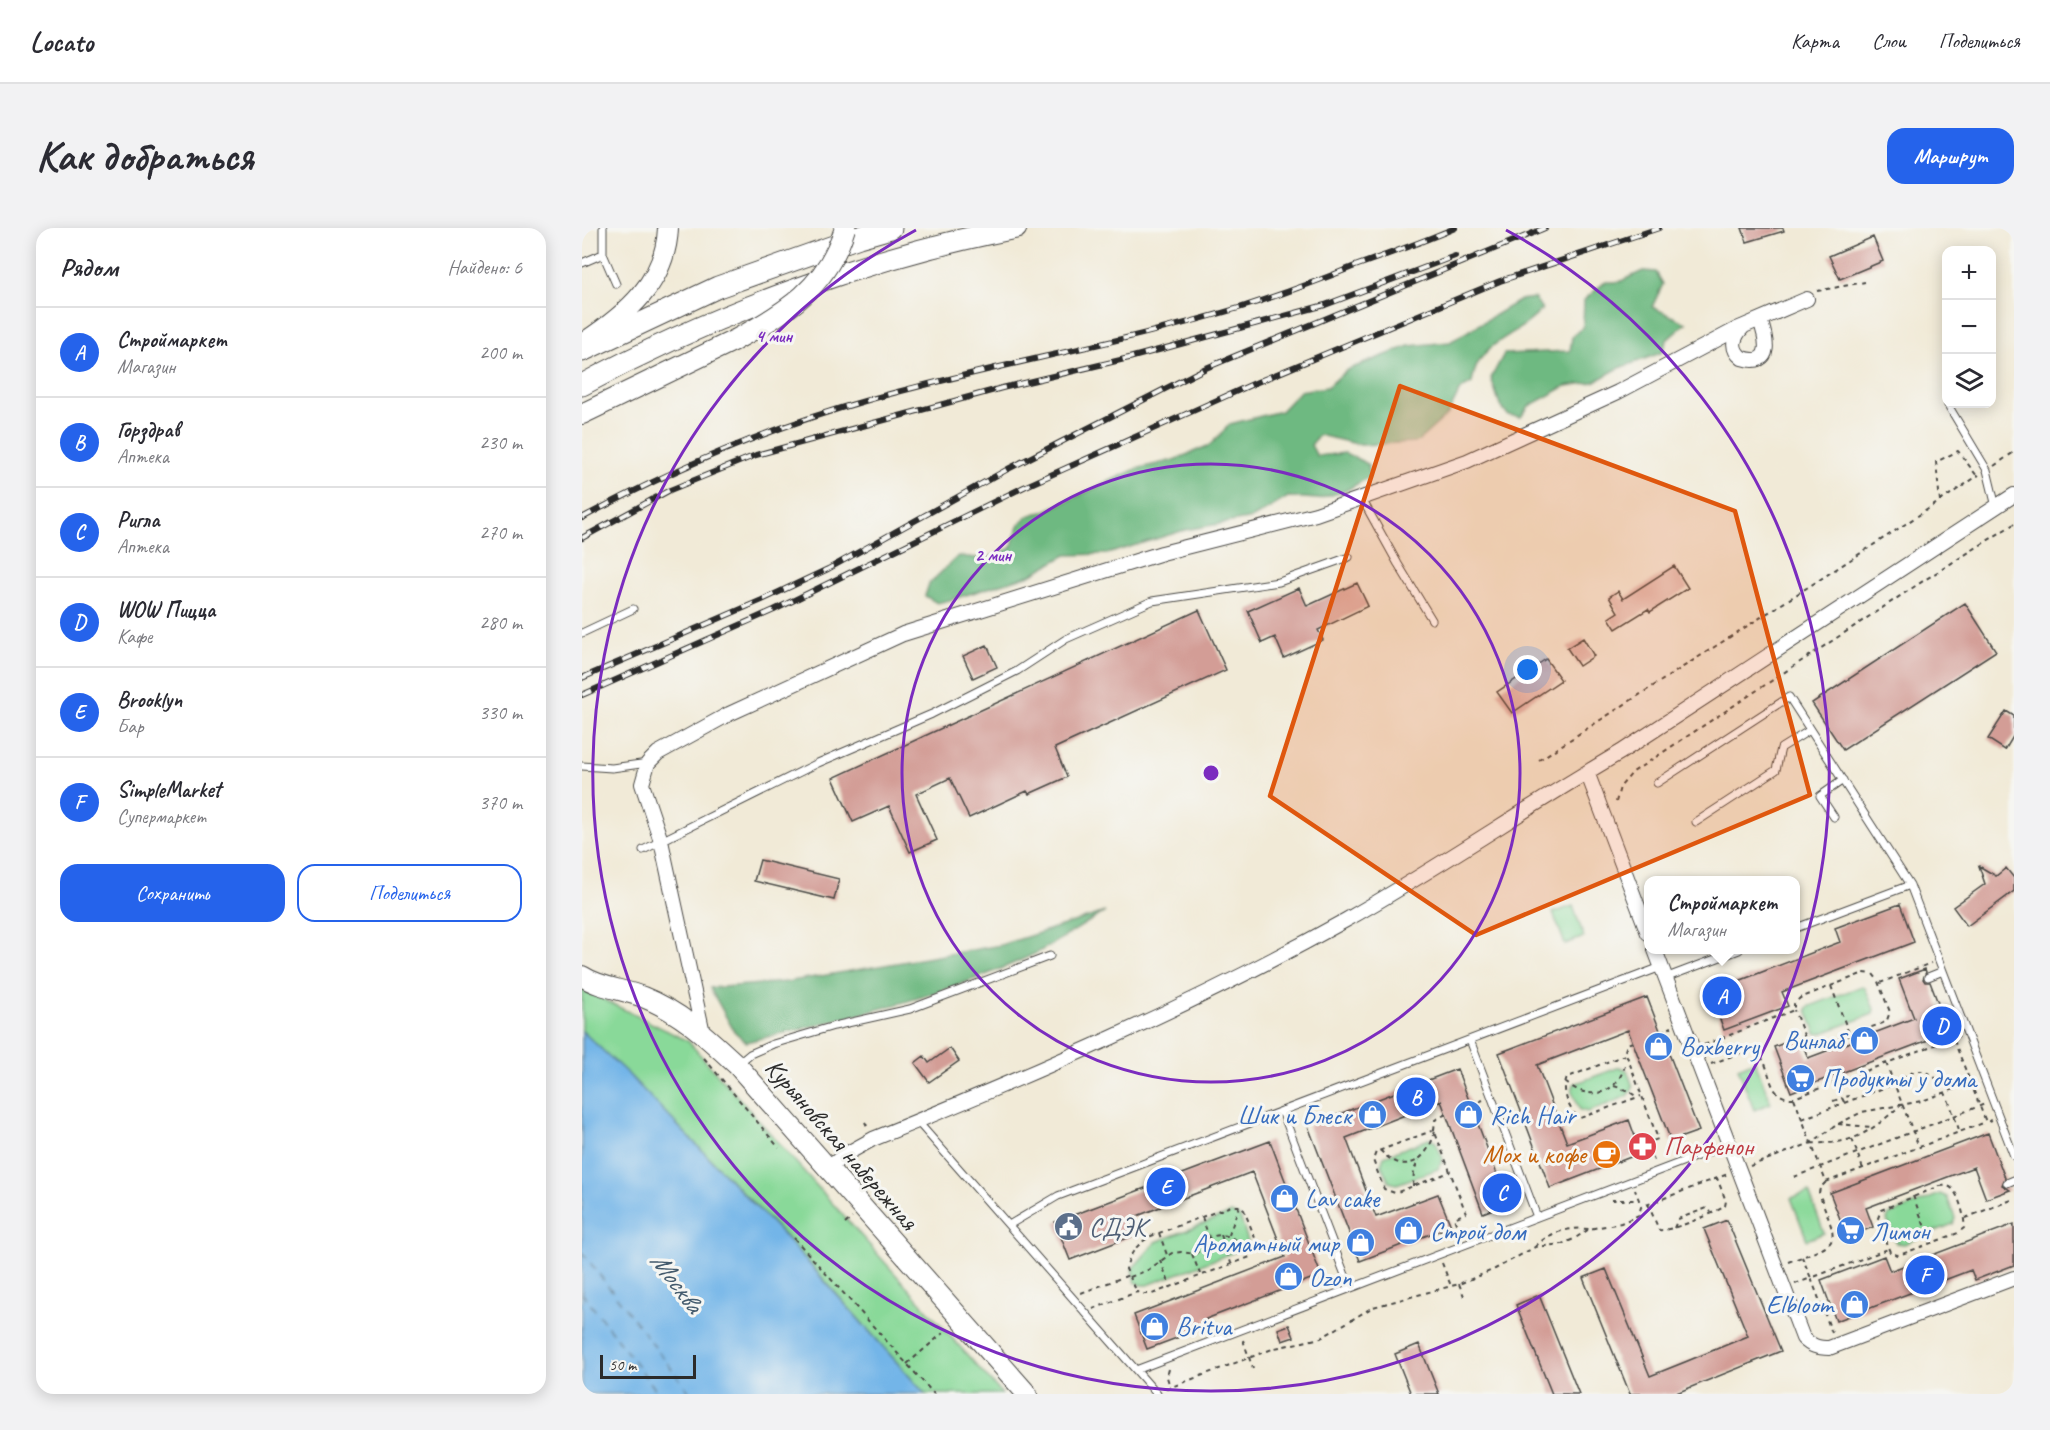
<!DOCTYPE html>
<html lang="ru">
<head>
<meta charset="utf-8">
<style>
	:root { --surface:#fff; --page:#f2f2f3; --text:#2b2b33; --muted:#7c7c81; --line:#e1e1e2; --accent:#2563eb }
	body { margin:0; font-family:Caveat,sans-serif; background:var(--page); color:var(--text) }
	.controls { position:absolute; right:18px; top:18px; display:grid; overflow:hidden; border-radius:12px; box-shadow:0 3px 15px #0003 }
	.controls button { width:54px; height:54px; display:grid; place-items:center; padding:0; border:0; border-bottom:2px solid var(--line); background:var(--surface); color:var(--text); font:30px sans-serif }
	.scale { position:absolute; left:18px; bottom:15px; width:96px; box-sizing:border-box; padding-left:6px; border:3px solid #2b2b2b; border-top:0; font-size:16px; line-height:21px; white-space:nowrap; color:#2b2b2b; -webkit-text-stroke:4px #f6f6f2; paint-order:stroke }
	.you { position:absolute; left:946px; top:442px; width:21px; height:21px; margin:-15px; border:4px solid #fff; border-radius:50%; background:#1a73e8; box-shadow:0 0 0 9px #1a73e833 }
	.badge { display:grid; place-items:center; width:39px; height:39px; border-radius:50%; background:var(--accent); color:#fff; font-size:20px; font-weight:700 }
	.pin { position:absolute; translate:-50% -50%; border:3px solid #fff; box-shadow:0 2px 6px #0006 }
	.popup { position:absolute; left:1062px; top:648px; width:156px; height:78px; box-sizing:border-box; display:grid; place-content:center; border-radius:12px; background:var(--surface); filter:drop-shadow(0 2px 4px #0005); font-size:20px; white-space:nowrap; color:var(--muted) }
	.popup b { font-size:22px; color:var(--text) }
	.popup::after { content:''; position:absolute; left:50%; top:100%; margin-left:-12px; border:12px solid transparent; border-top-color:var(--surface) }
	.list { margin:0; padding:0; list-style:none }
	h2 { display:flex; justify-content:space-between; align-items:center; height:78px; margin:0; padding:0 24px; font-size:26px }
	h2 small { font-size:20px; font-weight:400; color:var(--muted) }
	.list li { display:grid; grid-template-columns:39px 1fr auto; gap:18px; align-items:center; box-sizing:border-box; height:90px; padding:0 24px; border-top:2px solid var(--line) }
	.list b { display:block; font-size:22px; white-space:nowrap }
	.list p { margin:0; font-size:20px; white-space:nowrap; color:var(--muted) }
	.list em { font-size:20px; font-style:normal; color:var(--muted) }
	.actions { display:flex; gap:12px; padding:18px 24px }
	.actions a { flex:1; padding:14px 0; border:2px solid var(--accent); border-radius:18px; text-align:center; font-size:21px; color:var(--accent) }
	.actions .main { background:var(--accent); color:#fff }
	.icon { flex:none; width:33px; height:33px; fill:none; stroke:currentColor; stroke-width:2; stroke-linecap:round; stroke-linejoin:round }
	.map { position:relative; flex:none; width:1432px; height:1166px; overflow:hidden; border-radius:18px }
	header { display:flex; align-items:center; gap:36px; box-sizing:border-box; height:84px; padding:0 30px; background:var(--surface); border-bottom:2px solid var(--line) }
	header strong { font-size:28px }
	nav { display:flex; gap:33px; margin-inline-start:auto; font-size:21px }
	.intro { display:flex; align-items:center; justify-content:space-between; box-sizing:border-box; height:144px; padding:0 36px }
	h1 { margin:0; font-size:42px }
	.button { padding:15px 27px; border-radius:18px; background:var(--accent); color:#fff; font-size:21px; font-weight:700 }
	main { display:flex; gap:36px; padding:0 36px }
	aside { flex:1; background:var(--surface); border-radius:18px; box-shadow:0 3px 15px #0003 }
	.map>svg:first-child { display:block }
	.green { fill:#89d999; stroke:#5a8262; stroke-width:1.5 }
	.forest { fill:#6eb981; stroke:#4c7256; stroke-width:1.5 }
	.water { fill:#73b5e8; stroke:#4f708a; stroke-width:1.5 }
	.lines { fill:none; stroke-linecap:round; stroke-linejoin:round }
	.ferry { stroke:#445b6d; stroke-width:1.5; stroke-dasharray:8 6; stroke-linecap:butt }
	.building { fill:#d39d96 }
	.lane-casing { stroke:#494845; stroke-width:9 }
	.street-casing { stroke:#494845; stroke-width:16 }
	.secondary-casing { stroke:#494845; stroke-width:22 }
	.primary-casing { stroke:#494845; stroke-width:23 }
	.path { stroke:#494845; stroke-width:2; stroke-dasharray:4.5 4.5; stroke-linecap:butt }
	.lane { stroke:#fff; stroke-width:7 }
	.street { stroke:#fff; stroke-width:14 }
	.secondary { stroke:#fff; stroke-width:20 }
	.primary { stroke:#fff; stroke-width:21 }
	.rail-casing { stroke:#2b2b2b; stroke-width:6 }
	.rail { stroke:#f6f6f2; stroke-width:4; stroke-dasharray:11; stroke-linecap:butt }
	.secondary-bridge-casing { stroke:#494845; stroke-width:22; stroke-linecap:butt }
	.secondary-bridge { stroke:#fff; stroke-width:20 }
	.marked { fill:#df570e; fill-opacity:0.2; stroke:#df570e; stroke-width:4.5; stroke-linejoin:round }
	.ring { fill:none; stroke:#7b2cbf; stroke-width:3 }
	.labels { text-anchor:middle; stroke-width:6; stroke-linejoin:round; paint-order:stroke }
	.shop-label { font-size:26px; fill:#366cbe; stroke:#f6f6f2; text-anchor:start }
	.street-label { font-size:26px; fill:#2b2b2b; stroke:#f6f6f2 }
	.health-label { font-size:26px; fill:#be3a42; stroke:#f6f6f2; text-anchor:start }
	.food-label { font-size:26px; fill:#c56008; stroke:#f6f6f2; text-anchor:end }
	.service-label { font-size:26px; fill:#4e5e75; stroke:#f6f6f2; text-anchor:start }
	.water-label { font-size:27px; font-style:italic; fill:#445b6d; stroke:#f6f6f2 }
	.centre { fill:#7b2cbf; stroke:#f6f6f2; stroke-width:3 }
	.ring-label { font-size:18px; text-anchor:middle; font-weight:bold; fill:#7b2cbf; stroke:#f6f6f2; stroke-width:6; stroke-linejoin:round; paint-order:stroke }
</style>
</head>
<body>
<header>
<strong>Locato</strong>
<nav><a>Карта</a><a>Слои</a><a>Поделиться</a></nav>
</header>
<div class="intro"><h1>Как добраться</h1><a class="button">Маршрут</a></div>
<main>
<aside>
<h2>Рядом<small>Найдено: 6</small></h2>
<ul class="list">
<li><span class="badge">A</span><div><b>Строймаркет</b><p>Магазин</p></div><em>200 m</em></li>
<li><span class="badge">B</span><div><b>Горздрав</b><p>Аптека</p></div><em>230 m</em></li>
<li><span class="badge">C</span><div><b>Ригла</b><p>Аптека</p></div><em>270 m</em></li>
<li><span class="badge">D</span><div><b>WOW Пицца</b><p>Кафе</p></div><em>280 m</em></li>
<li><span class="badge">E</span><div><b>Brooklyn</b><p>Бар</p></div><em>330 m</em></li>
<li><span class="badge">F</span><div><b>SimpleMarket</b><p>Супермаркет</p></div><em>370 m</em></li>
</ul>
<div class="actions"><a class="main">Сохранить</a><a>Поделиться</a></div>
</aside>
<div class="map">
<svg width="1432" height="1166" viewBox="0 0 1432 1166">
	<rect width="100%" height="100%" fill="#f6f6f2"/>
	<filter id="ink" filterUnits="userSpaceOnUse"><feTurbulence type="fractalNoise" baseFrequency=".0167" numOctaves="2"/><feDisplacementMap in="SourceGraphic" scale="12" xChannelSelector="R" yChannelSelector="G"/><feConvolveMatrix kernelMatrix="1 2 1 2 8 2 1 2 1" color-interpolation-filters="sRGB"/></filter>
	<filter id="wash" filterUnits="userSpaceOnUse"><feTurbulence type="fractalNoise" baseFrequency=".008" numOctaves="4" result="noise"/><feDisplacementMap in="SourceGraphic" scale="24" xChannelSelector="R" yChannelSelector="G"/><feGaussianBlur stdDeviation="1.35" result="paint"/><feColorMatrix in="noise" values="0 0 0 0 0 0 0 0 0 0 0 0 0 0 0 0 0 1.4 0 .05"/><feComposite in="paint" operator="in"/></filter>
	<g filter="url(#wash)">
		<rect width="100%" height="100%" fill="#f1ead7"/>
		<path class="green" d="M991 678 1002 709 983 716 971 685Z
			M1280 758 1283 760 1292 781 1291 786 1238 806 1234 805 1225 782 1226 779Z
			M0 761 106 813 420 1166H343L206 1011 47 847 0 803Z
			M1173 833 1189 875 1172 882 1156 840Z
			M1038 839 1045 842 1051 859 1046 868 1006 884 998 882 990 863 992 856Z
			M847 911 854 914 861 931 856 941 815 956 807 954 799 936 802 928Z
			M1227 964 1242 1005 1225 1012 1209 970Z
			M1358 966 1365 969 1373 990 1371 996 1322 1016 1314 1015 1305 992 1307 987Z
			M649 985 658 989 666 1013 663 1020 566 1057H558L553 1054 550 1041 574 1014Z"/>
		<path class="forest" d="M1061 43 1074 44 1081 56 1070 79 1104 95 1085 112 1079 125 1035 141 1012 154 984 158 947 178 939 189 926 187 918 177 909 150 922 126 988 123 990 109 1001 99 1002 72 1023 54H1037Z
			M952 70 960 81C937 110 895 111 890 155L878 162 866 186 835 214 779 217 737 207 729 217 735 228 763 225 786 236 787 249 763 263 736 271 706 269 671 290 603 302 525 326 484 327 448 347 368 372 355 375 343 368 347 356 376 328 404 331 429 320C436 299 436 287 461 284L554 241 592 232 628 217 648 196 699 183 718 163 745 159 765 142 827 118 868 114 938 72Z
			M523 684C498 698 474 716 448 728 358 770 260 791 164 814L152 803 128 760 204 754 419 717Z"/>
		<path class="water" d="M0 803 47 847 206 1012 343 1166H0Z"/>
		<g class="lines">
			<path class="ferry" d="M0 1024 109 1166
				M0 1065 77 1166"/>
		</g>
		<g id="blocks">
			<path class="building" d="M1160 0H1201L1202 3 1165 14Z
				M1291 9 1301 33 1258 51 1247 28Z
				M1092 338 1106 360 1068 384 1066 381 1034 401 1027 390 1036 384 1027 369 1036 363 1041 371Z
				M775 355 786 378 736 402 741 412 702 430 693 409 680 415 666 383 717 360 725 378Z
				M1383 375 1414 423 1261 522 1230 475Z
				M617 382 644 442 473 520 485 549 447 566 445 563 387 590 368 550 334 566 355 612 328 624 307 578 271 594 251 550Z
				M1001 410 1012 428 997 438 985 420Z
				M405 417 415 439 391 450 381 428Z
				M964 431 979 452 930 485 915 464Z
				M1424 483 1432 488V507L1423 522 1406 511Z
				M178 632 257 651 252 672 172 653Z
				M1397 638 1414 648 1424 640 1432 650V663L1385 698 1371 679 1403 656Z
				M1318 676 1332 714 1200 764 1206 778 1142 802 1128 764 1258 714 1253 700Z
				M1343 741 1344 744 1341 751 1343 754H1348L1367 804 1209 864 1192 819 1218 809 1226 830 1332 790 1317 751Z
				M1065 769 1117 903 1089 913 1046 802 955 837 985 915 1047 892 1059 925 968 960 917 825Z
				M368 820 377 833 347 854 333 835 342 828 347 835Z
				M875 841 926 975 901 985 859 873 764 910 794 989 856 966 869 998 778 1033 726 898Z
				M1406 905 1423 950 1420 957 1428 962 1404 971 1392 939 1284 980 1291 999 1265 1009 1248 965Z
				M688 913 739 1047 624 1091 627 1098 565 1121 552 1087 703 1029 670 944 547 991 553 1007 488 1032 473 994Z
				M1145 992 1199 1123 1092 1166H1048L1001 1050 1024 1041 1068 1148 1103 1134 1166 1108 1122 1001Z
				M1432 996V1037L1393 1052 1389 1042 1254 1093 1239 1052 1302 1028 1308 1043Z
				M957 1067 997 1166H970L934 1077Z
				M707 1097 712 1109 700 1113 696 1101Z
				M837 1116 857 1166H829L813 1126Z"/>
		</g>
	</g>
	<g filter="url(#ink)">
		<use href="#blocks" fill-opacity="0" stroke="#494845" stroke-width="1.5"/>
		<g class="lines">
			<defs>
				<path id="lane" d="M21 0V26L34 56
					M0 35 21 26
					M1366 177 1405 242 1414 279
					M780 271 816 336 850 392
					M0 405 51 381
					M0 538 30 540 66 535
					M1075 555 1207 469 1328 657
					M1252 589 1238 568 1261 552
					M1114 594 1194 542 1199 520 1228 502
					M61 622 236 535 350 486 435 443 484 411 570 373 697 354 767 329
					M1214 700 1328 657 1432 928
					M1346 749 1361 743
					M1083 750 1157 722
					M888 812 955 989
					M156 836 168 826 191 816 252 798 328 781 468 728
					M700 883 768 1060
					M335 893 575 1166
					M1425 955 1432 952
					M427 997 476 968 1079 739
					M554 1142 1147 916"/>
				<path id="street" d="M1161 99C1151 109 1148 121 1160 130 1193 140 1184 109 1178 92
					M1005 544 1066 705
					M1073 722 1221 1110C1229 1118 1236 1120 1247 1120L1432 1050
					M121 805 79 613 60 556 66 535 76 525 147 486 321 406 580 325 734 286 885 233 1036 164 1155 101 1225 71
					M246 940 264 926 291 911C452 846 612 777 764 692 858 639 946 578 1039 524L1432 267"/>
				<path id="secondary" d="M3 114C44 87 84 54 86 0
					M0 186 153 112
					M0 748C18 760 41 761 61 769 99 784 126 810 155 837L445 1166"/>
				<path id="primary" d="M0 123 136 59 277 9 309 0
					M0 157C132 85 286 29 434 0"/>
			</defs>
			<use href="#lane" class="lane-casing"/>
			<use href="#street" class="street-casing"/>
			<use href="#secondary" class="secondary-casing"/>
			<use href="#primary" class="primary-casing"/>
			<path class="path" d="M1235 63 1283 54
				M1412 238 1432 224
				M1358 274 1354 234 1376 223 1395 248
				M957 532C1103 436 1252 345 1397 247
				M1034 574 1038 559 1051 544 1341 353 1432 296
				M1298 755 1349 735
				M1249 758 1268 808
				M1079 804 1090 799
				M1377 808 1371 810 1404 894 1410 892
				M1051 814 1045 816 1043 823 1076 911 1065 915 1072 933
				M1122 817 1212 782V776L1218 770 1282 745 1291 746 1295 751 1308 784 1305 792 1301 795 1232 820 1225 815 1212 782
				M1043 827 986 849C978 859 987 885 998 890L1059 868
				M122 830 197 920
				M1304 835 1337 919
				M1129 836 1161 824 1173 823C1193 837 1181 871 1212 870L1371 810
				M983 854C1009 875 1037 866 1044 833
				M1032 858 1044 862 1054 868
				M1251 873 1260 870
				M1262 874 1260 870 1267 868
				M889 877 901 872
				M864 886 853 892 852 902 884 985 872 990 879 1009
				M1220 891 1312 856C1356 818 1365 872 1378 904
				M283 894 285 898
				M1256 896 1289 899
				M852 902 794 924 791 932 802 961 813 965 868 944
				M1270 911 1281 941
				M1229 915C1272 917 1288 904 1319 877
				M798 922C822 949 846 933 853 903
				M1168 938 1229 915 1256 896 1280 884 1340 873 1394 853
				M1212 949 1403 876
				M1244 954 1404 894
				M831 958 832 942 837 932
				M1358 958C1362 958 1364 957 1368 959 1376 963 1384 991 1382 1000L1376 1005 1320 1026 1315 1027 1308 1024 1295 993 1299 982Z
				M1331 968 1349 1015
				M1029 972H1057L1053 962
				M1066 976 1077 1002C1087 1004 1134 985 1143 978L1144 973 1135 950
				M620 989 627 1009
				M1383 990 1432 971
				M263 996 270 990
				M1092 1000 1096 991 1125 980 1129 984
				M577 1005 585 1027
				M639 1007 649 1035
				M647 1007 657 978
				M212 1010 352 1166
				M953 1019C967 1004 986 999 1007 1001
				M610 1026 618 1046
				M578 1032 588 1057
				M1206 1034C1261 1014 1257 1019 1237 965L1238 960 1244 954 1212 870
				M860 1035 869 1058
				M548 1049 566 1042 590 1025 599 1024 613 1026C619 1022 621 1015 626 1011 642 1000 659 1015 672 1023
				M877 1056 882 1068
				M1213 1056 1229 1050 1220 1029
				M499 1065 547 1047
				M511 1081 555 1064 561 1066H570L668 1029 673 1023 675 1015 662 982 657 978H649L569 1008C556 1015 547 1026 544 1041L555 1064
				M1250 1105 1229 1050 1306 1021
				M661 1112 671 1141
				M325 1136 361 1105
				M587 1141 585 1149 588 1159
				M584 1161 693 1120 739 1110 791 1079 877 1056 913 1041 953 1019 980 1016 992 1011 1007 1001 1039 995 1057 987 1059 979 1146 946"/>
			<use href="#lane" class="lane"/>
			<use href="#street" class="street"/>
			<use href="#secondary" class="secondary"/>
			<use href="#primary" class="primary"/>
			<defs>
				<path id="rail" d="M0 290C91 241 186 200 286 172 410 137 537 116 660 79 698 67 736 53 773 38 807 26 840 14 873 0
					M0 310 88 262 174 227 420 160 547 130 743 77 873 28
					M0 450 180 372 246 341 426 241 624 140 963 0
					M0 467 192 382 442 259 673 155 918 53 1077 0"/>
			</defs>
			<use href="#rail" class="rail-casing"/>
			<use href="#rail" class="rail"/>
			<defs>
				<path id="secondary-bridge" d="M153 112C205 84 245 59 263 0"/>
			</defs>
			<use href="#secondary-bridge" class="secondary-bridge-casing"/>
			<use href="#secondary-bridge" class="secondary-bridge"/>
		</g>
	</g>
	<path class="marked" d="M818 158 1153 283 1228 567 894 707 688 568Z"/>
	<g class="ring">
		<circle cx="629" cy="545" r="309"/>
		<path d="M924 2A618 618 0 1 1 334 2"/>
	</g>
	<defs>
		<symbol id="shop-disc" viewBox="-11 -11 22 22"><circle r="9.5" fill="#3f7fe0" stroke="#f6f6f2"/><path d="M-5-2.5h2.3a2.7 3.5 0 0 1 5.4 0H5L5.5 6h-11ZM-1.5-2.5h3a1.5 2.3 0 0 0-3 0Z" fill="#fff"/></symbol>
		<symbol id="supermarket-disc" viewBox="-11 -11 22 22"><circle r="9.5" fill="#3f7fe0" stroke="#f6f6f2"/><path d="M-6-5.5h2.5l.6 2H6L4.5 2H-2.5L-4.4-4H-6ZM-1.5 3.2a1.3 1.3 0 1 0 .1 0ZM3 3.2a1.3 1.3 0 1 0 .1 0Z" fill="#fff"/></symbol>
		<symbol id="pharmacy-disc" viewBox="-11 -11 22 22"><circle r="9.5" fill="#e0444e" stroke="#f6f6f2"/><path d="M-2-6h4v4h4v4h-4v4h-4v-4h-4v-4h4Z" fill="#fff"/></symbol>
		<symbol id="cafe-disc" viewBox="-11 -11 22 22"><circle r="9.5" fill="#e8710a" stroke="#f6f6f2"/><path d="M-5.5-4.5H6V0H3Q3 3.5 0 3.5H-2.5Q-5.5 3.5-5.5 0ZM3-3.2v2h1.7v-2ZM-6 4.5H4V6H-6Z" fill="#fff"/></symbol>
		<symbol id="civic-disc" viewBox="-11 -11 22 22"><circle r="9.5" fill="#5c6f8a" stroke="#f6f6f2"/><path d="M-.6-6.5H3V-4.5H.6V-3L4-1V1h2V6H-6V1h2V-1L-.6-3ZM-1.2 2.5V6h2.4V2.5Z" fill="#fff"/></symbol>
	</defs>
	<g fill-rule="evenodd">
		<use href="#shop-disc" x="1266" y="796" width="33" height="33"/>
		<use href="#shop-disc" x="1060" y="802" width="33" height="33"/>
		<use href="#supermarket-disc" x="1202" y="834" width="33" height="33"/>
		<use href="#shop-disc" x="774" y="870" width="33" height="33"/>
		<use href="#shop-disc" x="870" y="870" width="33" height="33"/>
		<use href="#pharmacy-disc" x="1044" y="902" width="33" height="33"/>
		<use href="#cafe-disc" x="1008" y="910" width="33" height="33"/>
		<use href="#shop-disc" x="686" y="954" width="33" height="33"/>
		<use href="#civic-disc" x="470" y="982" width="33" height="33"/>
		<use href="#shop-disc" x="810" y="986" width="33" height="33"/>
		<use href="#supermarket-disc" x="1252" y="986" width="33" height="33"/>
		<use href="#shop-disc" x="762" y="998" width="33" height="33"/>
		<use href="#shop-disc" x="690" y="1032" width="33" height="33"/>
		<use href="#shop-disc" x="1256" y="1060" width="33" height="33"/>
		<use href="#shop-disc" x="556" y="1082" width="33" height="33"/>
	</g>
	<g class="labels">
		<g class="shop-label">
			<text x="1261" y="821" text-anchor="end">Винлаб</text>
			<text x="1098" y="827">Boxberry</text>
			<text x="1240" y="859">Продукты у дома</text>
			<text x="769" y="896" text-anchor="end">Шик и Блеск</text>
			<text x="908" y="896">Rich Hair</text>
			<text x="723" y="979">Lav cake</text>
			<text x="848" y="1012">Строй дом</text>
			<text x="1289" y="1012">Лимон</text>
			<text x="757" y="1024" text-anchor="end">Ароматный мир</text>
			<text x="727" y="1058">Ozon</text>
			<text x="1251" y="1085" text-anchor="end">Elbloom</text>
			<text x="594" y="1107">Britva</text>
		</g>
		<g class="street-label">
			<text transform="translate(260 916) rotate(49)" y="9">Курьяновская набережная</text>
		</g>
		<g class="health-label">
			<text x="1082" y="927">Парфенон</text>
		</g>
		<g class="food-label">
			<text x="1004" y="935">Мох и кофе</text>
		</g>
		<g class="service-label">
			<text x="507" y="1008">СДЭК</text>
		</g>
		<g class="water-label">
			<text transform="translate(95 1054) rotate(53)" y="9">Москва</text>
		</g>
	</g>
	<circle cx="629" cy="545" r="9" class="centre"/>
	<g class="ring-label">
		<text x="192" y="114">4 мин</text>
		<text x="411" y="333">2 мин</text>
	</g>
</svg>
<div class="controls">
<button>+</button>
<button>−</button>
<button><svg class="icon" aria-label="layers" viewBox="0 0 24 24"><path d="M12 4l9 5-9 5-9-5zM3 14l9 5 9-5"/></svg></button>
</div>
<div class="scale">50 m</div>
<div class="you"></div>
<div class="pin badge" style="left:1140px;top:768px">A</div>
<div class="popup"><b>Строймаркет</b>Магазин</div>
<div class="pin badge" style="left:834px;top:869px">B</div>
<div class="pin badge" style="left:920px;top:965px">C</div>
<div class="pin badge" style="left:1360px;top:798px">D</div>
<div class="pin badge" style="left:584px;top:959px">E</div>
<div class="pin badge" style="left:1343px;top:1047px">F</div>
</div>
</main>
</body>
</html>
